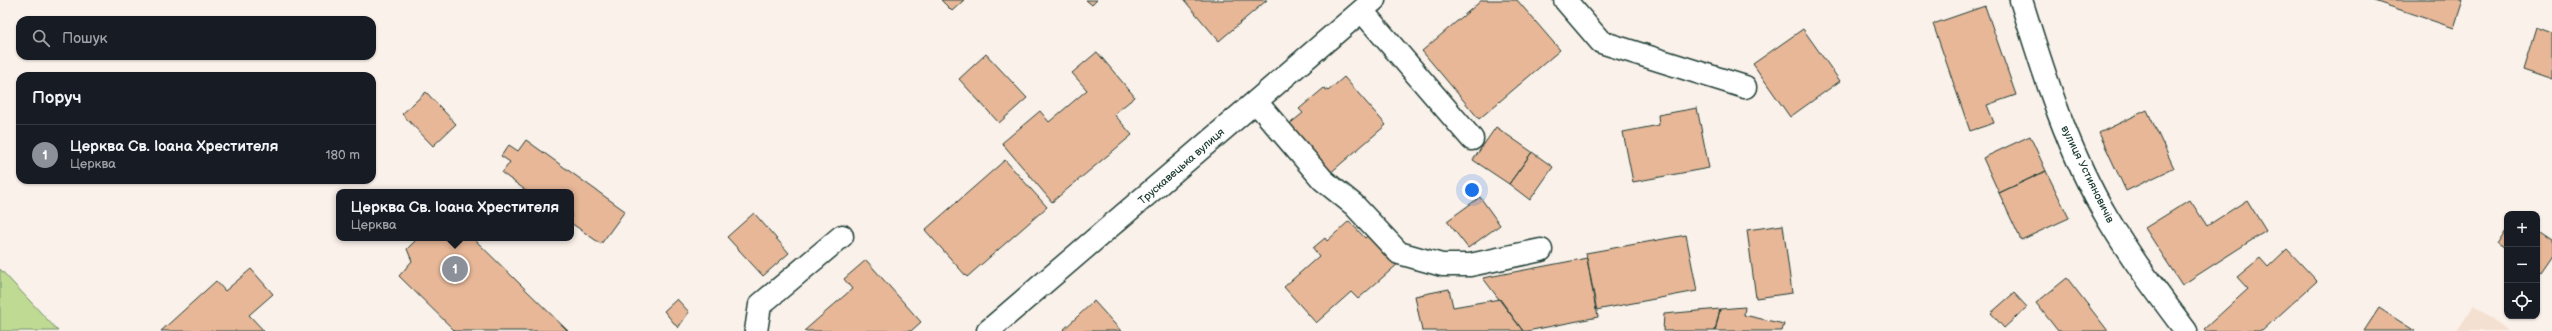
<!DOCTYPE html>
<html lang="uk">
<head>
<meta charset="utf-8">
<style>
	:root { --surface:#171b24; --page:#242831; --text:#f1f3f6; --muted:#9ea1a6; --line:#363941; --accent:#8c9099 }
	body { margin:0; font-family:"Balsamiq Sans",sans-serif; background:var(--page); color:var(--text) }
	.controls { position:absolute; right:12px; bottom:12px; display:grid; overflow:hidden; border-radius:8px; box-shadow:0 1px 3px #0004 }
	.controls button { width:36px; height:36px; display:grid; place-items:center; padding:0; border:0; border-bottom:1px solid var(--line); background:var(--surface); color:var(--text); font:20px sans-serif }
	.you { position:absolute; left:1472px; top:190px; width:14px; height:14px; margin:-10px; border:3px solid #fff; border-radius:50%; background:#1a73e8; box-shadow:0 0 0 6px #1a73e833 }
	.badge { display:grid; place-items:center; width:26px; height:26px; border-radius:50%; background:var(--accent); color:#fff; font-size:13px; font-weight:700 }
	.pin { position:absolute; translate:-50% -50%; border:2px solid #fff; box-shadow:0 1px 4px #0006 }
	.popup { position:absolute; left:336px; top:189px; width:238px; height:52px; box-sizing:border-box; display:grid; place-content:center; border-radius:8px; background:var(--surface); filter:drop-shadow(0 1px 3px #0005); font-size:13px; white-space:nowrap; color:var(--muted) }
	.popup b { font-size:15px; color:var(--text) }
	.popup::after { content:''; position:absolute; left:50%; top:100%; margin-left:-8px; border:8px solid transparent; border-top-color:var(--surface) }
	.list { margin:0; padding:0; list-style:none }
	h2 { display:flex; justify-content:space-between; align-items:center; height:52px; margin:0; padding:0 16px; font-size:17px }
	h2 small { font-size:13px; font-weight:400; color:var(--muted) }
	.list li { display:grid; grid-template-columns:26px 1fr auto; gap:12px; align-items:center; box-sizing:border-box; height:60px; padding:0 16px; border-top:1px solid var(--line) }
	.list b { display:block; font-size:15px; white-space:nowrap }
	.list p { margin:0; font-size:13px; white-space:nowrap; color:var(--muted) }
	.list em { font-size:13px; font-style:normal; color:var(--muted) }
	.icon { flex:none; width:22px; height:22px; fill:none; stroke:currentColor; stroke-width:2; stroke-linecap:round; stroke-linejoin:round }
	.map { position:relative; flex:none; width:2552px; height:331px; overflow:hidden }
	.search { position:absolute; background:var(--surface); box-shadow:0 1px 3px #0004; left:16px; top:16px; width:360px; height:44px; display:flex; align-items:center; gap:10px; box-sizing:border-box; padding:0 14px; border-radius:12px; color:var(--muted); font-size:15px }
	.panel { position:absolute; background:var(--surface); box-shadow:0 1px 3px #0004; left:16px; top:72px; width:360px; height:112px; border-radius:12px }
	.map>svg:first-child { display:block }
	.built { fill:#f4e0d1 }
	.green { fill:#bfdb93; stroke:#6f8c64 }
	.building { fill:#e7b798; stroke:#1f3d34 }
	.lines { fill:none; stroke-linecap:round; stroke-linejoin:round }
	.service-casing { stroke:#1f3d34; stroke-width:25 }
	.minor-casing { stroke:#1f3d34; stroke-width:25 }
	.secondary-casing { stroke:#1f3d34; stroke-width:25 }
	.service { stroke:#fff; stroke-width:22 }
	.minor { stroke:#fff; stroke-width:22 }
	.secondary { stroke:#fff; stroke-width:22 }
	.labels { text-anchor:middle; stroke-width:3; stroke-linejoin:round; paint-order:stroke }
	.street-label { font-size:11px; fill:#1f3d34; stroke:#fff }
</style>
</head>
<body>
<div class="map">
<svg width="2552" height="331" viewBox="0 0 2552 331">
	<rect width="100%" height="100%" fill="#faf1ea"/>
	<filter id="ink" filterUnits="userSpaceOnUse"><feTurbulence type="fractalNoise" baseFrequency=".025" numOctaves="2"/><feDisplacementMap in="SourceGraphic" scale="8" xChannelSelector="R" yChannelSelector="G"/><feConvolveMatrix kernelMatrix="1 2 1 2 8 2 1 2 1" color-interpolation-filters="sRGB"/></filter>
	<g filter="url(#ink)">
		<path class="built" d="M2474 305 2492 318 2508 331H2457Z"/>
		<path class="green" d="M0 269 58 331H0Z"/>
		<path class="building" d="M941 0H964L952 11Z
			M1086 0H1097L1092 5Z
			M1184 0H1267L1219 41Z
			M1482 0H1517L1560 50 1479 119 1422 51Z
			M2371 0H2463L2454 28Z
			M1985 6 2016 95 1987 105 1994 123 1970 131 1933 24Z
			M2536 27 2552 33V80L2523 70Z
			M1803 29 1840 81 1790 117 1753 64Z
			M1097 52 1135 97 1114 114 1132 135 1052 202 1002 143 1040 111 1049 122 1087 90 1072 73Z
			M986 54 1027 98 999 123 959 79Z
			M1344 77 1386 125 1329 174 1287 126 1303 113 1299 109 1324 88 1328 91Z
			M426 92 456 124 433 146 402 114Z
			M1697 108 1709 168 1633 182 1623 132 1659 125 1658 115Z
			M2147 110 2174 168 2126 191 2099 133Z
			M1496 127 1532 152 1509 184 1473 160Z
			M2030 136 2046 171 1999 193 1983 158Z
			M526 140 625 211 601 244 571 223V192H528L502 173 510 162 501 156 509 145 518 151Z
			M1532 152 1553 167 1530 200 1509 184Z
			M1005 160 1047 207 967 277 925 230Z
			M2046 171 2069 218 2021 240 1999 193Z
			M1480 197 1500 225 1468 248 1447 221Z
			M2190 200 2207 226 2247 200 2266 231 2182 285 2145 228Z
			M754 213 789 253 763 276 727 237Z
			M1349 221 1365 238 1371 233 1399 263 1358 299 1351 292 1316 323 1284 287 1319 256 1313 248 1325 238 1327 241Z
			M1783 225 1792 293 1756 298 1747 230Z
			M2537 229 2552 239V257L2541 273 2537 270Z
			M2507 230V250L2498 244Z
			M1686 235 1697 291 1596 310 1586 253Z
			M418 238H473L568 331H455L399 276 412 261 407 249Z
			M2287 249 2317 281 2262 331H2206L2204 329 2248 289 2237 277 2260 258 2268 267Z
			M1587 258 1598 317 1527 331H1523L1483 278Z
			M866 260 921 322 911 331H804L852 289 844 279Z
			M251 269 273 294 249 315 264 331H161L216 281 225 291Z
			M2067 278 2108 331H2058L2036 303Z
			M1449 289 1453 307 1500 299 1523 331H1422L1415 296Z
			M2014 293 2027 307 2004 328 1991 313Z
			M677 299 689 312 678 328 664 311Z
			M1094 301 1121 331H1062Z
			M1745 307 1744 315 1784 324 1782 331H1715L1720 309Z
			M2379 308 2415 331H2364Z
			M1720 309 1715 331H1663L1664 314Z"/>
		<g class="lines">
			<defs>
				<path id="service" d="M1565 0 1601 42 1745 87
					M1362 11 1472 139
					M1256 102 1323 180 1354 205 1399 253 1442 265H1470L1541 250
					M756 331 760 305 842 236"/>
				<path id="minor" d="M2021 0C2044 74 2068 152 2108 219 2131 258 2159 295 2186 331"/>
				<path id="secondary" d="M988 331 1374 0"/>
			</defs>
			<use href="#service" class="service-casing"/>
			<use href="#minor" class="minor-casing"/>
			<use href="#secondary" class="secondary-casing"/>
			<use href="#service" class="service"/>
			<use href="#minor" class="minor"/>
			<use href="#secondary" class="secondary"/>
		</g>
	</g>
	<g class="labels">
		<g class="street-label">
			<text transform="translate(1181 166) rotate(-41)" y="4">Трускавецька вулиця</text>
			<text transform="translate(2088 174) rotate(64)" y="4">вулиця Устияновичів</text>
		</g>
	</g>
</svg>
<div class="controls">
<button>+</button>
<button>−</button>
<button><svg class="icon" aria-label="locate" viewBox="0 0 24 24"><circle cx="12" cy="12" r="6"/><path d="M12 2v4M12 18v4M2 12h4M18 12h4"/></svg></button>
</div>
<div class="you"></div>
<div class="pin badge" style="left:455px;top:269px">1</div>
<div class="popup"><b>Церква Св. Іоана Хрестителя</b>Церква</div>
<div class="search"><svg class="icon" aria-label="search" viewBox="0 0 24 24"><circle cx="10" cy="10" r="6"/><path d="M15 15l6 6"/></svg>Пошук</div>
<section class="panel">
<h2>Поруч<small></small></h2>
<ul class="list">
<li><span class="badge">1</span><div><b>Церква Св. Іоана Хрестителя</b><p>Церква</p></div><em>180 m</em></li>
</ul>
</section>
</div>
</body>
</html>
